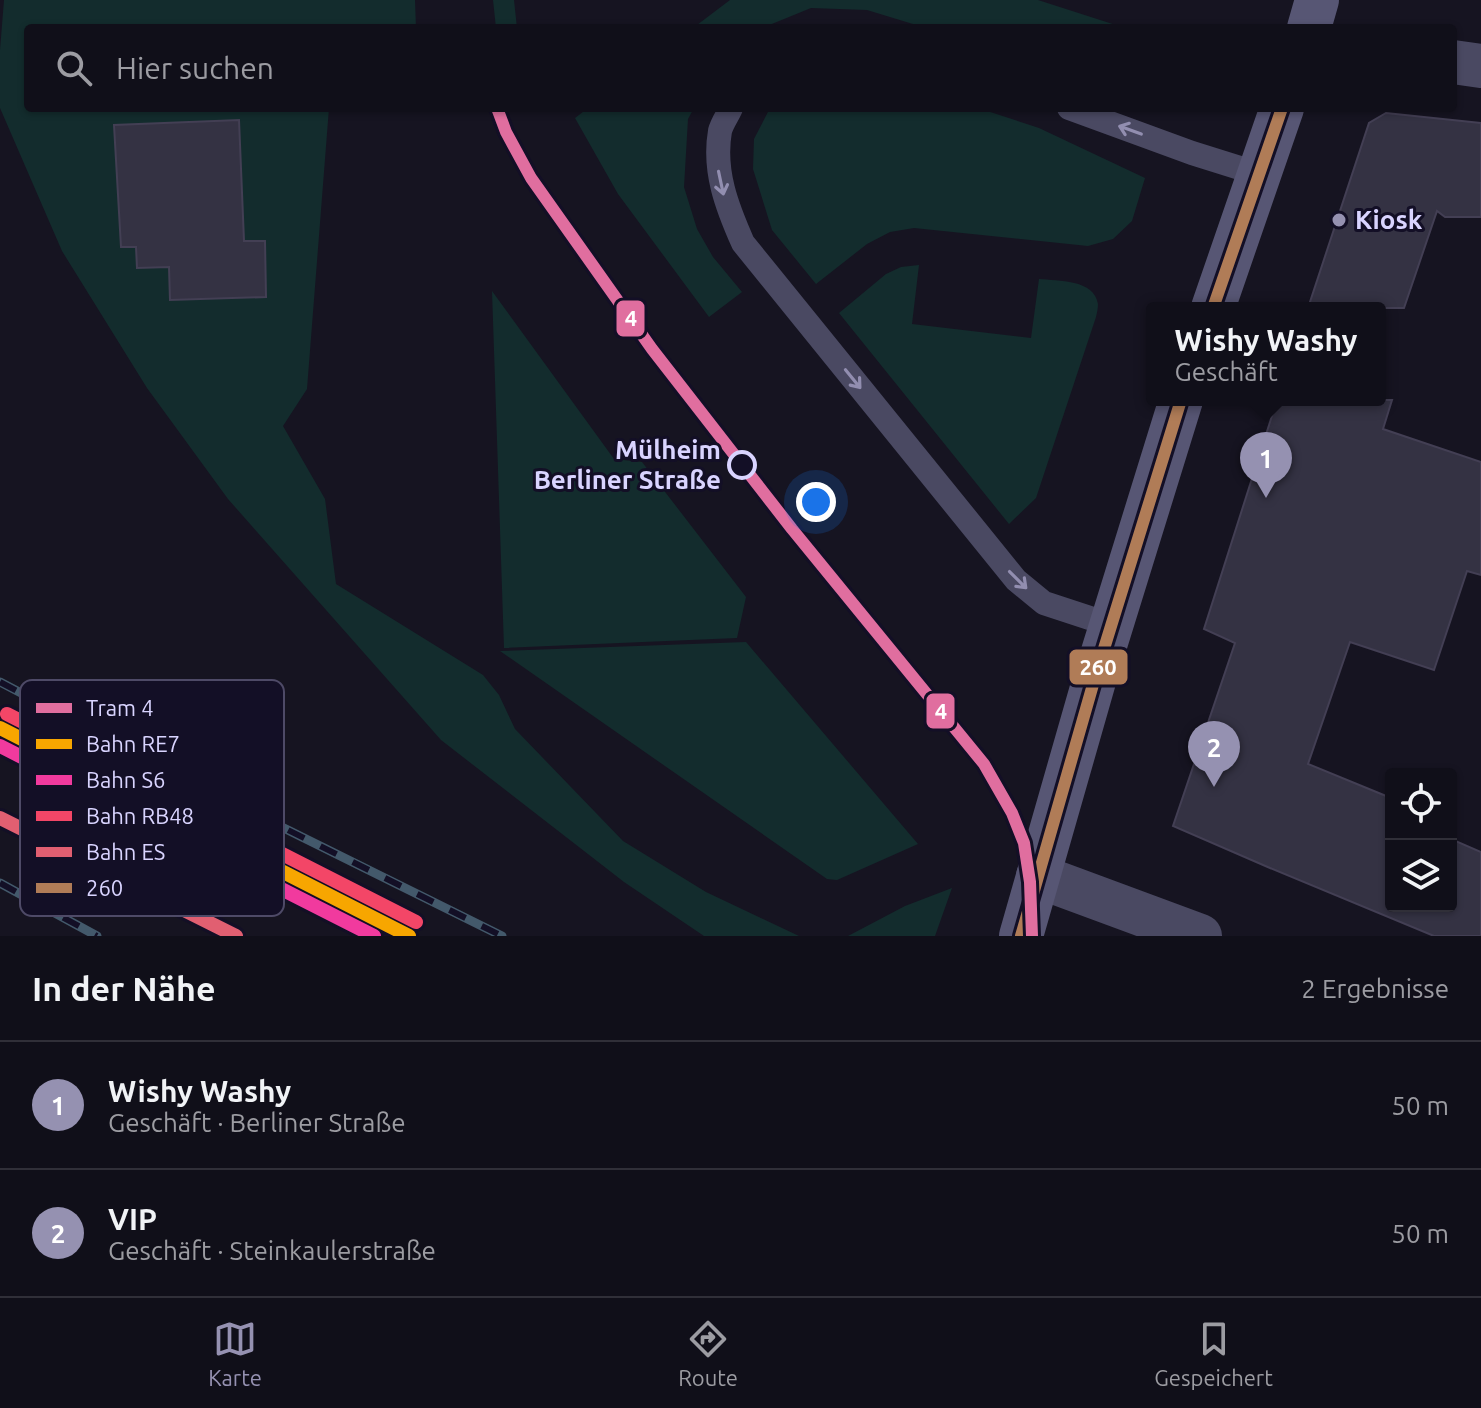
<!DOCTYPE html>
<html lang="de">
<head>
<meta charset="utf-8">
<style>
	:root { --surface:#100f19; --page:#191822; --text:#f1f3f6; --muted:#9c9ca2; --line:#302f38; --accent:#9591b1 }
	body { margin:0; font-family:Ubuntu,sans-serif; background:var(--page); color:var(--text) }
	.controls { position:absolute; right:24px; bottom:24px; display:grid; overflow:hidden; border-radius:8px; box-shadow:0 2px 6px #0004 }
	.controls button { width:72px; height:72px; display:grid; place-items:center; padding:0; border:0; border-bottom:2px solid var(--line); background:var(--surface); color:var(--text); font:40px sans-serif }
	.you { position:absolute; left:816px; top:502px; width:28px; height:28px; margin:-20px; border:6px solid #fff; border-radius:50%; background:#1a73e8; box-shadow:0 0 0 12px #1a73e833 }
	.badge { display:grid; place-items:center; width:52px; height:52px; border-radius:50%; background:var(--accent); color:#fff; font-size:26px; font-weight:700 }
	.pin { position:absolute; translate:-50% -66px; filter:drop-shadow(0 2px 4px #0008) }
	.pin::after { content:''; position:absolute; top:42px; width:28px; height:24px; background:inherit; clip-path:polygon(0 0,100% 0,50% 100%) }
	.popup { position:absolute; left:1146px; top:302px; width:240px; height:104px; box-sizing:border-box; display:grid; place-content:center; border-radius:8px; background:var(--surface); filter:drop-shadow(0 2px 6px #0005); font-size:26px; white-space:nowrap; color:var(--muted) }
	.popup b { font-size:30px; color:var(--text) }
	.popup::after { content:''; position:absolute; left:50%; top:100%; margin-left:-16px; border:16px solid transparent; border-top-color:var(--surface) }
	.list { margin:0; padding:0; list-style:none }
	h2 { display:flex; justify-content:space-between; align-items:center; height:104px; margin:0; padding:0 32px; font-size:34px }
	h2 small { font-size:26px; font-weight:400; color:var(--muted) }
	.list li { display:grid; grid-template-columns:52px 1fr auto; gap:24px; align-items:center; box-sizing:border-box; height:128px; padding:0 32px; border-top:2px solid var(--line) }
	.list b { display:block; font-size:30px; white-space:nowrap }
	.list p { margin:0; font-size:26px; white-space:nowrap; color:var(--muted) }
	.list em { font-size:26px; font-style:normal; color:var(--muted) }
	.icon { flex:none; width:44px; height:44px; fill:none; stroke:currentColor; stroke-width:2; stroke-linecap:round; stroke-linejoin:round }
	.map { position:relative; flex:none; width:1481px; height:936px; overflow:hidden }
	.search { position:absolute; background:var(--surface); box-shadow:0 2px 6px #0004; left:24px; right:24px; top:24px; height:88px; display:flex; align-items:center; gap:20px; box-sizing:border-box; padding:0 28px; border-radius:8px; color:var(--muted); font-size:30px }
	.sheet { height:360px; background:var(--surface) }
	nav { display:flex; justify-content:space-around; align-items:center; box-sizing:border-box; height:112px; border-top:2px solid var(--line); background:var(--surface); font-size:22px; color:var(--muted) }
	nav a { display:grid; justify-items:center; gap:4px }
	nav .on { color:var(--accent) }
	.map>svg:first-child { display:block }
	.green { fill:#132c2d }
	.building { fill:#343243; stroke:#433f54; stroke-width:2 }
	.lines { fill:none; stroke-linecap:round; stroke-linejoin:round }
	.service { stroke:#4a4962; stroke-width:24 }
	.minor { stroke:#4a4962; stroke-width:44 }
	.secondary { stroke:#575674; stroke-width:44 }
	.rail-casing { stroke:#43596b; stroke-width:9 }
	.rail { stroke:#130f26; stroke-width:6; stroke-dasharray:18; stroke-linecap:butt }
	.bus-1-casing { stroke:#130f26; stroke-width:18 }
	.bus-1 { stroke:#b07c57; stroke-width:12 }
	.rail-1-casing { stroke:#130f26; stroke-width:20 }
	.rail-2-casing { stroke:#130f26; stroke-width:20 }
	.rail-3-casing { stroke:#130f26; stroke-width:20 }
	.rail-4-casing { stroke:#130f26; stroke-width:20 }
	.rail-1 { stroke:#f7a600; stroke-width:14 }
	.rail-2 { stroke:#f13a9e; stroke-width:14 }
	.rail-3 { stroke:#f34667; stroke-width:14 }
	.rail-4 { stroke:#e15f71; stroke-width:14 }
	.tram-1-casing { stroke:#130f26; stroke-width:18 }
	.tram-1 { stroke:#e06e9f; stroke-width:12 }
	.oneway { stroke:#928eb0 }
	.poi-dot { fill:#9591b1; stroke:#130f26; stroke-width:3 }
	.stop-dot { fill:#130f26; stroke:#d9d4ff; stroke-width:4 }
	.labels { text-anchor:middle; stroke-width:6; stroke-linejoin:round; paint-order:stroke }
	.poi-label { font-size:26px; font-weight:bold; fill:#d9d4ff; stroke:#130f26; text-anchor:start }
	.stop-label { font-size:26px; font-weight:bold; fill:#d9d4ff; stroke:#130f26; text-anchor:end }
	.key { fill:#130f26; stroke:#4e4a67; stroke-width:2 }
	.key-label { font-size:22px; fill:#d9d4ff }
	.line-badge { stroke:#130f26; stroke-width:3 }
	.badge-label { font-size:22px; text-anchor:middle; font-weight:bold; fill:#fff }
</style>
</head>
<body>
<div class="map">
<svg width="1481" height="936" viewBox="0 0 1481 936">
	<rect width="100%" height="100%" fill="#161421"/>
	<path class="green" d="M4 0H415L416 28H28V108H329L307 389 283 426 325 499 336 584 483 675 499 695 515 729 623 841 706 892 799 936H704L624 882 441 740 228 499 147 388 62 251 0 108V50Z
		M493 0H514L517 28H496Z
		M730 0H1038L1125 28H926L867 10 811 8 762 28H693Z
		M588 108H694L688 119 684 187 697 229 713 257 742 292 709 317 618 194 575 118Z
		M770 108H978L1039 128 1145 178 1132 221 1113 239 1088 246 914 228 890 232 867 244 816 284 772 230 753 169 754 139Z
		M919 265 912 324 1031 338 1039 279C1058 281 1094 279 1098 304 1098 308 1097 313 1096 317L1036 498 1009 524 839 313 886 274 901 267Z
		M492 291 614 459 642 462 746 597 737 638 504 648Z
		M746 642 918 844 837 880 827 879 500 651Z
		M952 888 935 936H848L905 906Z"/>
	<path class="building" d="M1386 113 1481 123V217H1445L1437 211 1404 308H1308L1369 123Z
		M239 120 244 241H265L266 297 170 300 169 267 137 268 136 247H121L114 125Z
		M1277 400H1392L1383 429 1481 462V575L1467 571 1434 670 1350 642 1308 764 1391 798V906H1451V839L1481 852V936H1434L1270 868 1173 826 1235 643 1204 629Z"/>
	<g class="lines">
		<path class="service" d="M731 108C728 115 722 123 720 131 713 171 727 207 743 243L1016 580 1044 603 1111 625
			M1069 108 1192 153 1259 174"/>
		<path class="minor" d="M1453 62 1481 66
			M1038 876 1200 936"/>
		<path class="secondary" d="M1309 28 1317 0
			M1213 308 1282 108
			M1021 936 1094 681 1181 400"/>
		<defs>
			<path id="rail" d="M0 682 191 782 502 936
				M0 883 97 936"/>
		</defs>
		<use href="#rail" class="rail-casing"/>
		<use href="#rail" class="rail"/>
		<defs>
			<path id="bus-1" d="M1213 308 1282 108
				M1021 936 1094 681 1181 400"/>
		</defs>
		<use href="#bus-1" class="bus-1-casing"/>
		<use href="#bus-1" class="bus-1"/>
		<defs>
			<path id="rail-1" d="M0 728 409 936"/>
			<path id="rail-2" d="M0 746 374 936"/>
			<path id="rail-3" d="M7 714 416 922"/>
			<path id="rail-4" d="M0 818 236 936"/>
		</defs>
		<use href="#rail-1" class="rail-1-casing"/>
		<use href="#rail-2" class="rail-2-casing"/>
		<use href="#rail-3" class="rail-3-casing"/>
		<use href="#rail-4" class="rail-4-casing"/>
		<use href="#rail-1" class="rail-1"/>
		<use href="#rail-2" class="rail-2"/>
		<use href="#rail-3" class="rail-3"/>
		<use href="#rail-4" class="rail-4"/>
		<defs>
			<path id="tram-1" d="M497 108 506 132 531 178 652 349 792 529 984 764 1012 813 1024 843 1030 882 1032 936"/>
		</defs>
		<use href="#tram-1" class="tram-1-casing"/>
		<use href="#tram-1" class="tram-1"/>
	</g>
	<defs><path id="oneway-shaft" d="M-6 0H5M1.5-3L5.5 0L1.5 3" fill="none" stroke-width="1.6" stroke-linecap="round" stroke-linejoin="round" transform="scale(2)"/></defs>
	<g class="oneway">
		<use href="#oneway-shaft" transform="translate(1130 130) rotate(-160)"/>
		<use href="#oneway-shaft" transform="translate(721 183) rotate(78)"/>
		<use href="#oneway-shaft" transform="translate(853 379) rotate(51)"/>
		<use href="#oneway-shaft" transform="translate(1018 580) rotate(45)"/>
	</g>
	<circle class="poi-dot" cx="1339" cy="220" r="8"/>
	<circle class="stop-dot" cx="742" cy="465" r="13"/>
	<g class="labels">
		<g class="poi-label">
			<text x="1355" y="229">Kiosk</text>
		</g>
		<g class="stop-label">
			<text x="721" y="459">Mülheim<tspan x="721" dy="30">Berliner Straße</tspan></text>
		</g>
	</g>
	<rect x="20" y="680" width="264" height="236" rx="12" class="key"/>
	<rect x="36" y="703" width="36" height="10" fill="#e06e9f"/>
	<rect x="36" y="739" width="36" height="10" fill="#f7a600"/>
	<rect x="36" y="775" width="36" height="10" fill="#f13a9e"/>
	<rect x="36" y="811" width="36" height="10" fill="#f34667"/>
	<rect x="36" y="847" width="36" height="10" fill="#e15f71"/>
	<rect x="36" y="883" width="36" height="10" fill="#b07c57"/>
	<g class="key-label">
		<text x="86" y="716">Tram 4</text>
		<text x="86" y="752">Bahn RE7</text>
		<text x="86" y="788">Bahn S6</text>
		<text x="86" y="824">Bahn RB48</text>
		<text x="86" y="860">Bahn ES</text>
		<text x="86" y="896">260</text>
	</g>
	<g class="line-badge">
		<rect x="615" y="299" width="31" height="39" rx="8" fill="#e06e9f"/>
		<rect x="1068" y="648" width="61" height="38" rx="8" fill="#b07c57"/>
		<rect x="925" y="692" width="31" height="38" rx="8" fill="#e06e9f"/>
	</g>
	<g class="badge-label">
		<text x="631" y="326">4</text>
		<text x="1098" y="675">260</text>
		<text x="941" y="719">4</text>
	</g>
</svg>
<div class="controls">
<button><svg class="icon" aria-label="locate" viewBox="0 0 24 24"><circle cx="12" cy="12" r="6"/><path d="M12 2v4M12 18v4M2 12h4M18 12h4"/></svg></button>
<button><svg class="icon" aria-label="layers" viewBox="0 0 24 24"><path d="M12 4l9 5-9 5-9-5zM3 14l9 5 9-5"/></svg></button>
</div>
<div class="you"></div>
<div class="pin badge" style="left:1266px;top:498px">1</div>
<div class="popup"><b>Wishy Washy</b>Geschäft</div>
<div class="pin badge" style="left:1214px;top:787px">2</div>
<div class="search"><svg class="icon" aria-label="search" viewBox="0 0 24 24"><circle cx="10" cy="10" r="6"/><path d="M15 15l6 6"/></svg>Hier suchen</div>
</div>
<section class="sheet">
<h2>In der Nähe<small>2 Ergebnisse</small></h2>
<ul class="list">
<li><span class="badge">1</span><div><b>Wishy Washy</b><p>Geschäft · Berliner Straße</p></div><em>50 m</em></li>
<li><span class="badge">2</span><div><b>VIP</b><p>Geschäft · Steinkaulerstraße</p></div><em>50 m</em></li>
</ul>
</section>
<nav>
<a class="on"><svg class="icon" aria-label="map" viewBox="0 0 24 24"><path d="M3 6l6-2 6 2 6-2v14l-6 2-6-2-6 2zM9 4v14M15 6v14"/></svg>Karte</a>
<a><svg class="icon" aria-label="directions" viewBox="0 0 24 24"><path d="M12 3l9 9-9 9-9-9zM9 14v-3h6M13 9l2 2-2 2"/></svg>Route</a>
<a><svg class="icon" aria-label="saved" viewBox="0 0 24 24"><path d="M7 4h10v16l-5-4-5 4z"/></svg>Gespeichert</a>
</nav>
</body>
</html>
